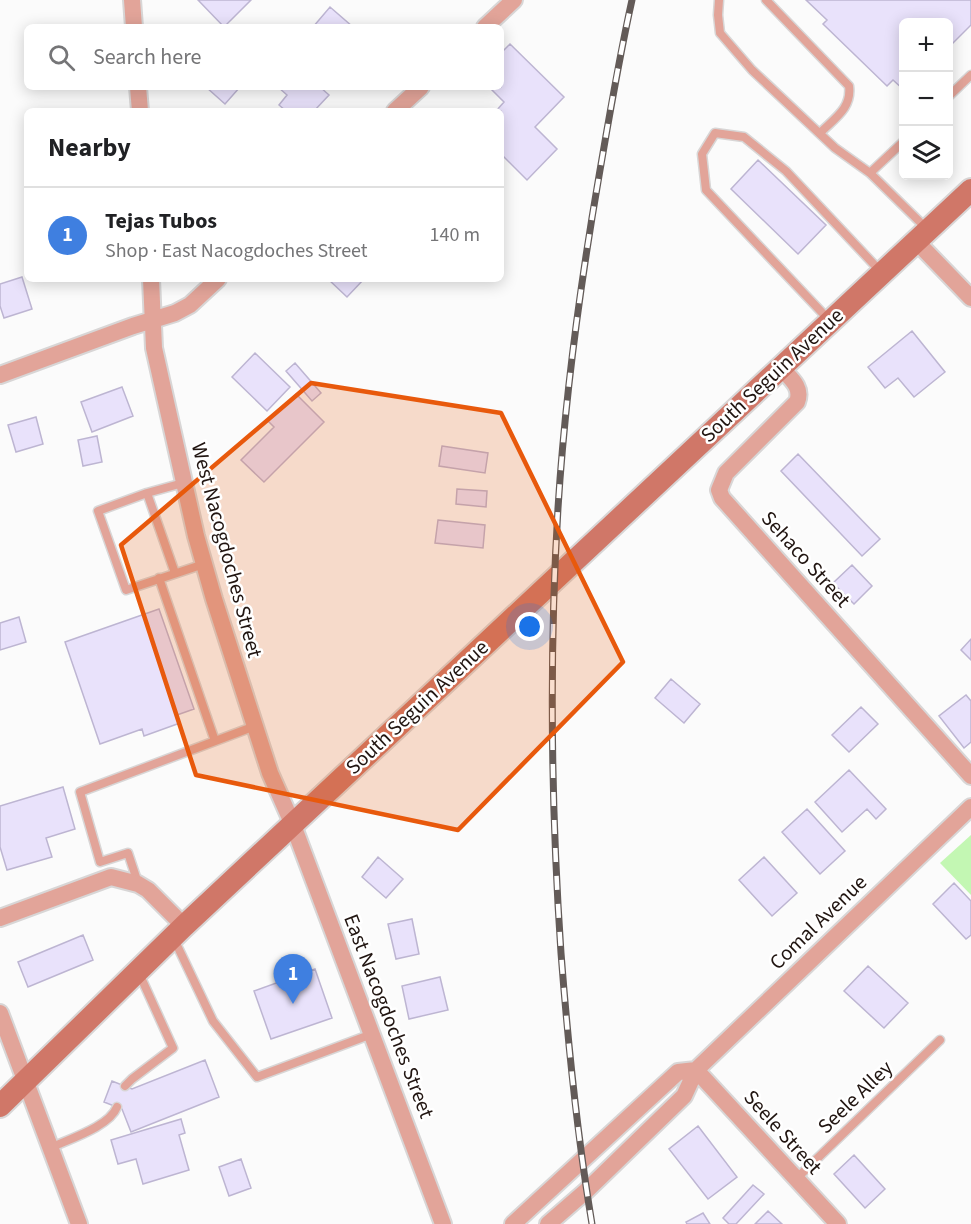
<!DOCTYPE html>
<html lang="en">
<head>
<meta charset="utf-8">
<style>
	:root { --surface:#fff; --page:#f2f2f2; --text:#202124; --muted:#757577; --line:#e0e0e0; --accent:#1a73e8 }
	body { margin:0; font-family:"Source Sans 3",sans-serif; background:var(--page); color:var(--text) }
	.controls { position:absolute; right:18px; top:18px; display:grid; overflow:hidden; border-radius:9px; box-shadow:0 3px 15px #0003 }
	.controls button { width:54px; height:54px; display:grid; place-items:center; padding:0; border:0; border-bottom:2px solid var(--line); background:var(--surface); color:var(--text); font:30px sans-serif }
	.you { position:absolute; left:530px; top:627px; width:21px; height:21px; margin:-15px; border:4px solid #fff; border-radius:50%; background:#1a73e8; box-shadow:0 0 0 9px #1a73e833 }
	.badge { display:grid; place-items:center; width:39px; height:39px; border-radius:50%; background:var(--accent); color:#fff; font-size:20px; font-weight:700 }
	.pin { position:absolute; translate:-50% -50px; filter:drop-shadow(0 2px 3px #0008) }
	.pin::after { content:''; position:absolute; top:32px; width:21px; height:18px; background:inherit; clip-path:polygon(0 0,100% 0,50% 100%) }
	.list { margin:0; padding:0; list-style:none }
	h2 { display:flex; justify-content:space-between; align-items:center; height:78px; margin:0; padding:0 24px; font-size:26px }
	h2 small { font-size:20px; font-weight:400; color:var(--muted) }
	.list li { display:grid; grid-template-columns:39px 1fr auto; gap:18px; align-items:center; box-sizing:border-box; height:96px; padding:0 24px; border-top:2px solid var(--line) }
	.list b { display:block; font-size:22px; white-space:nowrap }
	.list p { margin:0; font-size:20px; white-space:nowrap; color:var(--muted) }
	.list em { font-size:20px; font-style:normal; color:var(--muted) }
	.icon { flex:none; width:33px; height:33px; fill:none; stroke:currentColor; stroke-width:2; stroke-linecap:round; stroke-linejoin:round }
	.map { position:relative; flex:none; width:971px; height:1224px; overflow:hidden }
	.search { position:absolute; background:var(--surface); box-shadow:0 3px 15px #0003; left:24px; top:24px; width:480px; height:66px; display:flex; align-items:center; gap:15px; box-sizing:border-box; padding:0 21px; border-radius:9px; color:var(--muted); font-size:22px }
	.panel { position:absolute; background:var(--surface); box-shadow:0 3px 15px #0003; left:24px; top:108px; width:480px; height:174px; border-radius:9px }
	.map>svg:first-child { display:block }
	.green { fill:#c3f7b3 }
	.building { fill:#e9e2fb; stroke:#bdb5d2; stroke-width:1.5 }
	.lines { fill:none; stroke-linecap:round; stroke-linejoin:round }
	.lane-casing { stroke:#d8d6d6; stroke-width:11 }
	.street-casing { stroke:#d8d6d6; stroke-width:20 }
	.secondary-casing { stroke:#d8d6d6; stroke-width:26 }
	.lane { stroke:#e2a499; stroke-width:8 }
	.street { stroke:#e2a499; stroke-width:16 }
	.secondary { stroke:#d07768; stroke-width:22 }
	.rail-casing { stroke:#635b58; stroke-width:7 }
	.rail { stroke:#fff; stroke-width:4.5; stroke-dasharray:14; stroke-linecap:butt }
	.marked { fill:#e8590c; fill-opacity:0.2; stroke:#e8590c; stroke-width:4.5; stroke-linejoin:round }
	.labels { text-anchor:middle; stroke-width:5; stroke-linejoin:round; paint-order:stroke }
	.street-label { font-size:21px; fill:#211511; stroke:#fff }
</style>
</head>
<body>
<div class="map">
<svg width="971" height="1224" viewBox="0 0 971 1224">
	<rect width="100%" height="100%" fill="#fbfbfb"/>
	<path class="green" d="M971 835V895L940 863Z"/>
	<path class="building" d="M198 0H251L224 27Z
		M806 0H971V25L948 48V22H904V90L893 80 887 86 823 24 827 20Z
		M330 7 353 27H313Z
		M510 44 564 97 535 127 557 149 527 180 501 154V111H496L504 102 489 87H501V53Z
		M206 87H240L225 104Z
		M278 87H320L329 95 314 111H286L279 105 287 95Z
		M758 160 826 225 798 254 731 189Z
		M22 277 32 309 4 318 0 306V284Z
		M328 279H364L347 297Z
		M912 331 945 372 914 397 898 378 885 388 868 367Z
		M255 353 290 387 267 411 232 377Z
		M295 363 321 393 312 401 286 371Z
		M122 387 133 416 92 432 81 402Z
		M296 394 324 422 264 482 241 460 274 427 268 421Z
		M36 417 43 444 16 452 8 425Z
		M97 436 102 462 83 466 78 440Z
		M442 446 488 453 485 473 439 466Z
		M798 454 880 539 862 556 781 471Z
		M457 489 487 491 486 507 456 504Z
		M438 520 485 525 483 548 435 543Z
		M852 565 872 586 854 604 833 583Z
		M159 609 194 709 177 715 180 723 144 736 142 729 100 744 65 642Z
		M19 617 26 642 0 650V623Z
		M971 639V660L961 650Z
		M671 679 700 704 684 723 655 698Z
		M966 695 971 701V742L964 748 939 716Z
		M861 707 878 724 849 752 832 735Z
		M849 770 886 809 876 819 867 809 842 832 815 802Z
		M63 787 75 829 46 838 52 857 7 870 0 847V806Z
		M807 809 845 851 820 874 782 832Z
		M378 857 403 879 386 898 362 877Z
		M764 857 797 893 772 916 739 880Z
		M954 883 971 901V935L966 939 933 904Z
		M412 919 419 954 396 959 388 924Z
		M83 935 93 960 28 987 18 962Z
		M868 966 908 1003 884 1028 844 991Z
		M315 969 332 1018 271 1039 254 991Z
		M440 977 448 1010 409 1019 402 986Z
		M205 1060 219 1097 131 1132 122 1109 104 1102 112 1081 132 1089Z
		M181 1119 185 1133 179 1135 189 1170 143 1184 136 1159 118 1164 111 1140Z
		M698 1126 737 1177 708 1199 669 1149Z
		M854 1155 885 1189 865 1208 834 1174Z
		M241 1159 251 1188 229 1196 219 1167Z
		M753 1185 764 1194 736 1224H729L723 1218Z
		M768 1211 782 1224H755Z
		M703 1213 710 1224H687L686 1222Z"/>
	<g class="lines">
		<defs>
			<path id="lane" d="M719 0 718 15 720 33 752 70 835 148 870 173
				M766 0 849 86C852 108 835 118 820 133
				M948 97 971 75
				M904 141 870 173 927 229
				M830 321 706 190 702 154 715 133 744 137 786 171 882 273
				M183 483 147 493 98 511 126 590 204 564
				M147 493 175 573
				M159 578 215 741
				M138 883 128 853 100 862 80 792 255 726
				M174 939 213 1021 257 1077 372 1034
				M125 1086 132 1079 173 1048 138 971
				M50 1148C69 1139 109 1127 117 1107
				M796 1179 940 1040"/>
			<path id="street" d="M132 0 134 27
				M485 27 514 0
				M138 87 140 111
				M395 111 421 87
				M916 241 971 298
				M151 279 154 348 196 536 214 599 270 773 293 825 443 1224
				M781 368C790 378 803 387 797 402L726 473 719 490 722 498 971 776
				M0 375 133 326 175 313 190 305 218 279
				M0 918 111 877 138 884 148 890 184 926
				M0 1013 79 1224
				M696 1070 838 1224
				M513 1224 678 1072 696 1070
				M548 1224 586 1191 684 1096 696 1070 971 807"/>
			<path id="secondary" d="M0 1106 184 926 971 190"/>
		</defs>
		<use href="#lane" class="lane-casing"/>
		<use href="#street" class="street-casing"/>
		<use href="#secondary" class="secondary-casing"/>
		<use href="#lane" class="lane"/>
		<use href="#street" class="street"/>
		<use href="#secondary" class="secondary"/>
		<defs>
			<path id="rail" d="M592 1224C577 1134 568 1044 561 953 551 805 549 656 558 508 565 397 580 286 599 176 609 118 619 58 632 0"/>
		</defs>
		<use href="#rail" class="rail-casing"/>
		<use href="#rail" class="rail"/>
	</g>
	<path class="marked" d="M311 383 501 413 623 662 458 830 196 775 121 545Z"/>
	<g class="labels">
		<g class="street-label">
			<text transform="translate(772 375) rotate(-43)" y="7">South Seguin Avenue</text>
			<text transform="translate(227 550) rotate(75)" y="7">West Nacogdoches Street</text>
			<text transform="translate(806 559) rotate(48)" y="7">Sehaco Street</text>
			<text transform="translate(417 707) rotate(-43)" y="7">South Seguin Avenue</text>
			<text transform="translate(818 922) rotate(-44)" y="7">Comal Avenue</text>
			<text transform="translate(389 1016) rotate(69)" y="7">East Nacogdoches Street</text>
			<text transform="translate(855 1097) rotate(-44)" y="7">Seele Alley</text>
			<text transform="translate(783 1132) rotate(48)" y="7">Seele Street</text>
		</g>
	</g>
</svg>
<div class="controls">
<button>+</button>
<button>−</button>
<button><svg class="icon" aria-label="layers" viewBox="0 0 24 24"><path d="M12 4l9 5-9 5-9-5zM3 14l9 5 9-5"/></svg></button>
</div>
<div class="you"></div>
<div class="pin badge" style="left:293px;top:1004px;background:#3f7fe0">1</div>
<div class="search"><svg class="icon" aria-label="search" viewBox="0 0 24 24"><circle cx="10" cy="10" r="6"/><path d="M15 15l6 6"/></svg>Search here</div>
<section class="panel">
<h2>Nearby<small></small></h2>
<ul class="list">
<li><span class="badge" style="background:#3f7fe0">1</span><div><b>Tejas Tubos</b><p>Shop · East Nacogdoches Street</p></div><em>140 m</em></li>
</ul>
</section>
</div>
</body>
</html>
